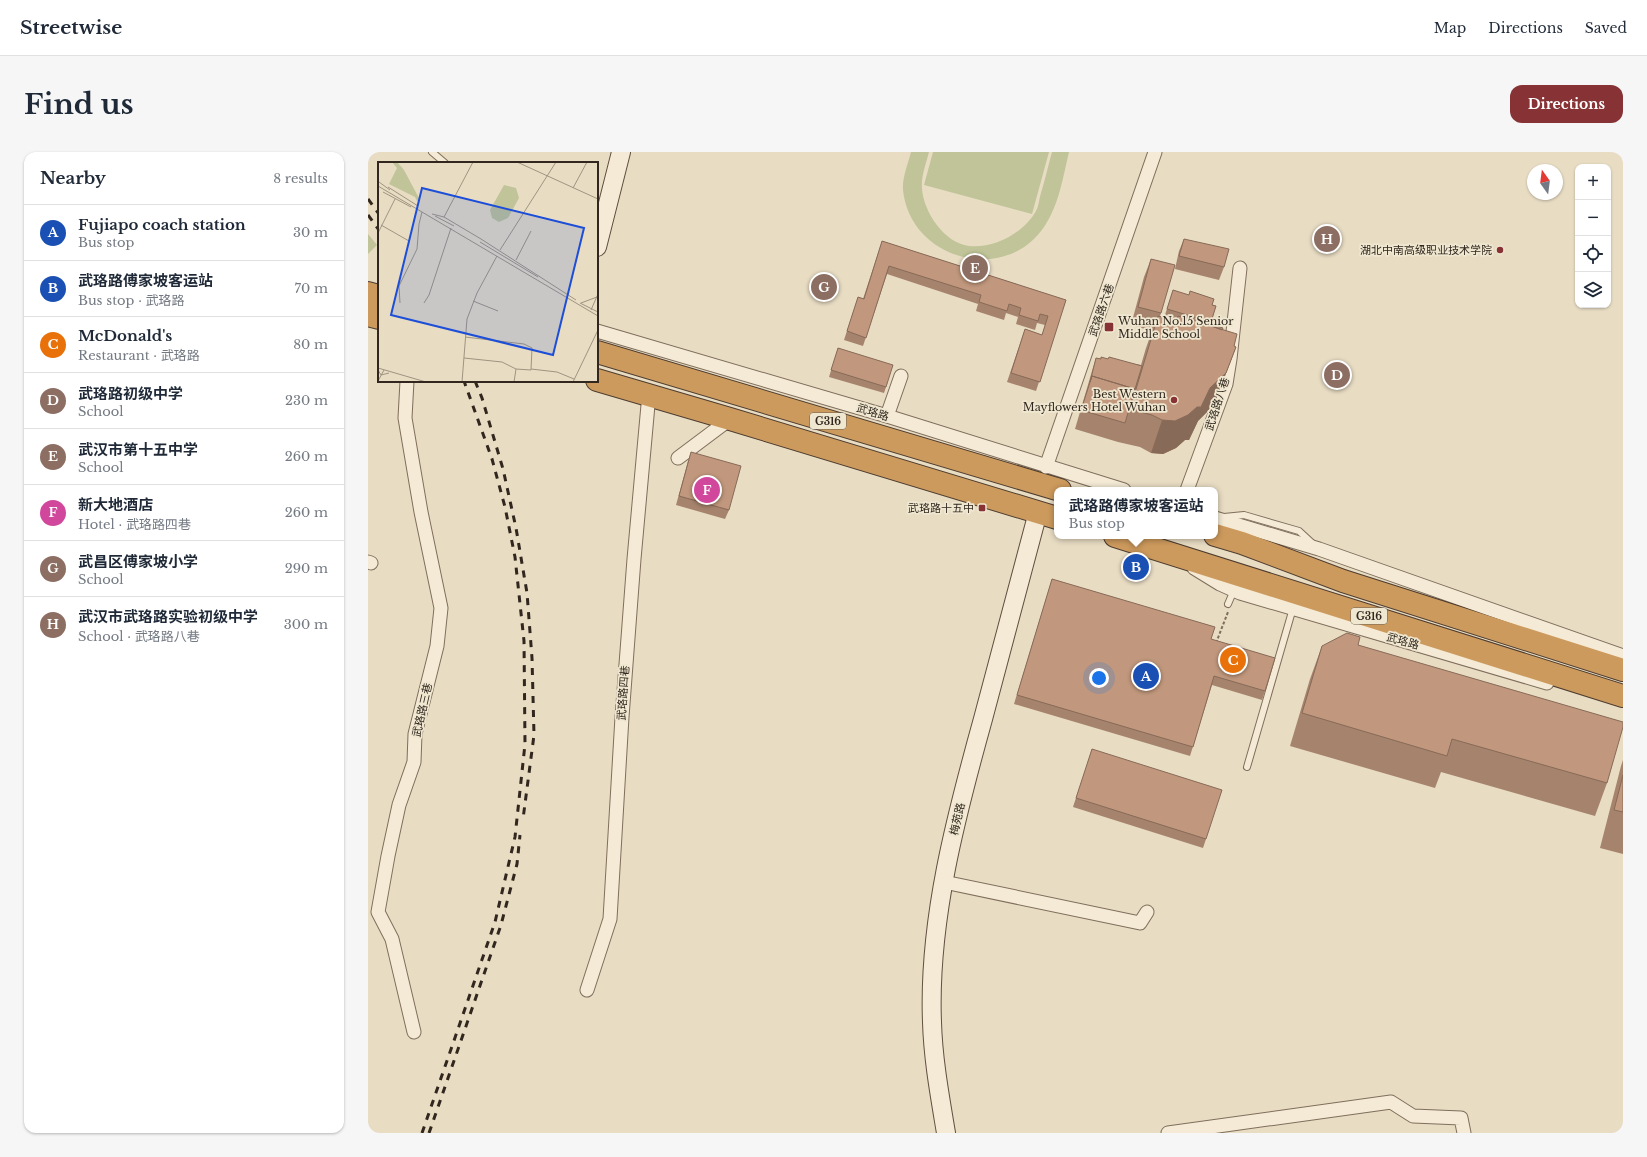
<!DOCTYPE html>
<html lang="en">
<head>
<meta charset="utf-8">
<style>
	:root { --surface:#fff; --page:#f6f6f7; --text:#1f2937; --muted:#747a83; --line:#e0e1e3; --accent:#873336 }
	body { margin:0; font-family:"Libre Baskerville","Noto Sans SC",serif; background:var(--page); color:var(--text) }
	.controls { position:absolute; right:12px; top:12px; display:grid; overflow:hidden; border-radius:8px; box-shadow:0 1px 3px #0004 }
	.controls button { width:36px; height:36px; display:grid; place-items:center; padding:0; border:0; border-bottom:1px solid var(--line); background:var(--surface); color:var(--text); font:20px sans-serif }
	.compass { position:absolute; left:1159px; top:12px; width:36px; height:36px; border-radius:50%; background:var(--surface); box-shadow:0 1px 3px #0004; rotate:346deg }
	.you { position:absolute; left:731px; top:526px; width:14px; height:14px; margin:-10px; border:3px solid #fff; border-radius:50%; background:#1a73e8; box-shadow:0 0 0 6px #1a73e833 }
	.badge { display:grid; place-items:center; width:26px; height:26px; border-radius:50%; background:var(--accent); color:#fff; font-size:13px; font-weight:700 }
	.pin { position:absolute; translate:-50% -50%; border:2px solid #fff; box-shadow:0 1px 4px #0006 }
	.popup { position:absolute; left:686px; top:335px; width:164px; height:52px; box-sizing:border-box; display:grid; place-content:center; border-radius:8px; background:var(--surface); filter:drop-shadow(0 1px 3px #0005); font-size:13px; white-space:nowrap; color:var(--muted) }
	.popup b { font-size:15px; color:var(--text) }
	.popup::after { content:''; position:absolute; left:50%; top:100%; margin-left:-8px; border:8px solid transparent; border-top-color:var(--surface) }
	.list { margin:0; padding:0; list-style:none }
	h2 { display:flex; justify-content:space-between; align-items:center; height:52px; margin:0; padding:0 16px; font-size:17px }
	h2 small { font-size:13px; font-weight:400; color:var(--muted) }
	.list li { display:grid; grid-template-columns:26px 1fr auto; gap:12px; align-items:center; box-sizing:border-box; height:56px; padding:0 16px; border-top:1px solid var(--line) }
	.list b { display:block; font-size:15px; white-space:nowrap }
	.list p { margin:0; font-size:13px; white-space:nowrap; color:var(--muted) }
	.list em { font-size:13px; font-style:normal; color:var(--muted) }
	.icon { flex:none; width:22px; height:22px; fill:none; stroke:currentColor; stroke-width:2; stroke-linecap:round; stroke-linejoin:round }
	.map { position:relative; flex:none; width:1255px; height:981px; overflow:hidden; border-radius:12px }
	header { display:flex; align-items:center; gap:24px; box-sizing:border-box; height:56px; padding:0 20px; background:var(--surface); border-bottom:1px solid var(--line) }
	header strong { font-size:19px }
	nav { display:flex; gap:22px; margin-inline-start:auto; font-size:14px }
	.intro { display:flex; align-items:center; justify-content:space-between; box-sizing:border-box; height:96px; padding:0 24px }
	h1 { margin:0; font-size:28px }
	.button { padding:10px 18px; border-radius:12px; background:var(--accent); color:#fff; font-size:14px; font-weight:700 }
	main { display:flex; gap:24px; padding:0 24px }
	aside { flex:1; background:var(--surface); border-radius:12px; box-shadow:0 1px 3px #0004 }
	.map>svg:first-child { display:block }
	.green { fill:#c0c498 }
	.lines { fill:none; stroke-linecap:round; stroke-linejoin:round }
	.lane-casing { stroke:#7f6e5c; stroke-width:8 }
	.street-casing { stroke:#7f6e5c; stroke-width:15 }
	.secondary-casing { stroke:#614f3f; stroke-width:20 }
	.highway-casing { stroke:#4e3d30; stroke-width:24 }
	.path { stroke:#7f6e5c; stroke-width:2; stroke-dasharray:3 2; stroke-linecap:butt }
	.lane { stroke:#f4ead5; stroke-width:6 }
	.street { stroke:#f4ead5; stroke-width:13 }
	.secondary { stroke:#f4ead5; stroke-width:18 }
	.highway { stroke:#cd9a5d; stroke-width:22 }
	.rail { stroke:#31271e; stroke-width:3; stroke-dasharray:7 7; stroke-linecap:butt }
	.wall { fill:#a6836c }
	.shaded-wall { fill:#876a58 }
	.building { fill:#c1987d; stroke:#876a58 }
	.poi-dot { fill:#873336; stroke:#f0e7d1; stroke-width:1.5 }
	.labels { text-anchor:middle; stroke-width:3.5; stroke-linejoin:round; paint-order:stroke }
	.shield { fill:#f0e7d1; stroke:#6a6154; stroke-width:1 }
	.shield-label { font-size:10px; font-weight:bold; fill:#31271e }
	.poi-label { font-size:11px; fill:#31271e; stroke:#f0e7d1; text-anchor:end }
	.street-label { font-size:11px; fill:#31271e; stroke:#f0e7d1 }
	.inset-road { fill:none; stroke:#9f9481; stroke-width:1 }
	.view { fill:#1d4ed8; fill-opacity:0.15; stroke:#1d4ed8; stroke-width:2 }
	.inset-edge { fill:none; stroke:#31271e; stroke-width:2 }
</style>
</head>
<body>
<header>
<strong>Streetwise</strong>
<nav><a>Map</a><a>Directions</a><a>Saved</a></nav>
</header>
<div class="intro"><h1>Find us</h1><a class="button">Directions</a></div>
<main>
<aside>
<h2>Nearby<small>8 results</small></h2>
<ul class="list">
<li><span class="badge" style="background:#1a4fb4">A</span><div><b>Fujiapo coach station</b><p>Bus stop</p></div><em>30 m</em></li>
<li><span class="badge" style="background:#1a4fb4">B</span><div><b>武珞路傅家坡客运站</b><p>Bus stop · 武珞路</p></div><em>70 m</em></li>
<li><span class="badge" style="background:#e8710a">C</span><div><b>McDonald's</b><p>Restaurant · 武珞路</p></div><em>80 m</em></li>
<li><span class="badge" style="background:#8d6e63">D</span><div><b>武珞路初级中学</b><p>School</p></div><em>230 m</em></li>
<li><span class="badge" style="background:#8d6e63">E</span><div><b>武汉市第十五中学</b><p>School</p></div><em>260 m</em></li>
<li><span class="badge" style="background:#d1479c">F</span><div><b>新大地酒店</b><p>Hotel · 武珞路四巷</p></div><em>260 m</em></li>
<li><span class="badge" style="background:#8d6e63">G</span><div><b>武昌区傅家坡小学</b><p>School</p></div><em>290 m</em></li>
<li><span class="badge" style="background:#8d6e63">H</span><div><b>武汉市武珞路实验初级中学</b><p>School · 武珞路八巷</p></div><em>300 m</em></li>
</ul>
</aside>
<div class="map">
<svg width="1255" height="981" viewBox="0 0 1255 981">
	<rect width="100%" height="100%" fill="#e8dcc3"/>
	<path class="green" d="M543 0H561C558 12 553 24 554 36 555 59 576 91 601 94 625 97 656 81 668 59 671 54 671 47 673 41 677 28 680 14 684 0H701C695 25 691 53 676 75 637 133 542 108 535 38 534 26 540 12 543 0Z
		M565 0H681L664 62 556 33Z
		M0 82 9 93 0 102Z"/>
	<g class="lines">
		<defs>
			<path id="lane" d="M64 0 77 11
				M856 365 876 363 931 379 945 392
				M860 452 866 438
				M879 615 925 456"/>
			<path id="street" d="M229 179 519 264 756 338
				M39 229 37 266 53 360 73 456 69 494 47 582 46 610 31 653 20 704 10 760 24 787 46 880
				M519 264 533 224
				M310 306 362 267
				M678 315 787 0
				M819 338 858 232 862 207 872 116
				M847 366 951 397 1255 504
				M0 410 3 411
				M826 416 852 432 872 441 1179 531
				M576 730 772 771 779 760
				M219 838 242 767 254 565 266 407 281 242
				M800 981 1023 950 1045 964 1093 966 1096 981"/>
			<path id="secondary" d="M229 95 253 0
				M578 981C572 945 565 907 564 870 560 769 588 664 615 567 634 498 652 429 670 360"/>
			<path id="highway" d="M0 141 11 144
				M0 163 11 166
				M229 200 692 338
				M229 228 362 267 689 366
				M847 383 874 391 975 429 1255 518
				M747 384 1255 544"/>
		</defs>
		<use href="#lane" class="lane-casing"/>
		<use href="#street" class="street-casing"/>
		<use href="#secondary" class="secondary-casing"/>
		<use href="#highway" class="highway-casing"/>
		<path class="path" d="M848 491 860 460"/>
		<use href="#lane" class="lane"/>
		<use href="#street" class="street"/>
		<use href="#secondary" class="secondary"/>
		<use href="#highway" class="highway"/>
		<path class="rail" d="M0 47 11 62
			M0 63 11 78
			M107 229 114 246 135 317 148 376 159 441 164 506 166 583 155 667
			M54 981 127 770 147 685 157 592 156 489 147 405 137 355 124 307 96 229
			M61 981 133 773 149 712 152 683"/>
	</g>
	<path class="wall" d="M816 87 856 115 851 128 807 117 811 99Z
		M514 89 698 148 668 239 639 230 657 177 674 183 677 173 669 171 667 178 648 172 650 165 638 161 636 168 608 159 610 152 519 122 495 194 476 188 490 145 495 147Z
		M783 107 793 161 792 164 796 166 805 138 848 154 842 174 854 178 866 194 868 195 846 253 830 269 821 288H817L808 296 795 302 783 301 772 295 750 290 707 277 724 219 728 206 732 207H740L773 213 778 196 784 179 763 173 776 125Z
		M470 196 518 235 516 241 461 225Z
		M323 300 361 358 357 367 308 353 320 309Z
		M684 427 843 487 897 539 894 548 844 533 822 604 646 552Z
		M990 493 1239 631 1227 664 1073 620 1067 636 922 594 942 527 954 494Z
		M724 597 838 687 835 696 705 655Z
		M1255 608V702L1232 696 1253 614Z"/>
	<path class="shaded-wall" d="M868 195 846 253 830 269 821 288H817L808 296 795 302 783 301 794 268 829 255 842 236Z"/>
	<path class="building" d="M816 87 861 97 856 115 811 104Z
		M514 89 698 148 672 230 643 221 657 177 674 183 680 164 672 162 670 169 651 163 653 156 641 152 639 159 611 150 613 143 521 114 498 186 479 179 490 145 496 147Z
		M783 107 807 113 793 161 770 155Z
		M805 138 821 143 822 139 846 147 844 153 848 154 843 170 799 157Z
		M790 164 808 170 810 164 869 182 866 194 868 195 858 221 842 236 833 255H829L820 263 807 269 794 268 784 263 762 257Z
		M845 173 855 176 854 178 844 174Z
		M470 196 525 213 518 235 463 218Z
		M733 205 740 207 741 205 774 214 767 237 724 224 722 230 728 206 733 207Z
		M724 224 767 237 757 271 713 258Z
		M323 300 373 314 361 358 311 344Z
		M684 427 847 475 843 487 907 506 897 539 846 524 825 595 649 543Z
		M979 481 992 485 990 493 1255 570V575L1239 631 1084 587 1079 604 934 561 954 494Z
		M724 597 854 638 838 687 708 646Z
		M1255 623V660L1246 658Z"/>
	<g class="poi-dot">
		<circle cx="1132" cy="98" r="4"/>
		<rect x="736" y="170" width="10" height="10" rx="2"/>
		<circle cx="806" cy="248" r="4"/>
		<rect x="610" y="352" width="8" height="8" rx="2"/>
	</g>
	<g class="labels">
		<g class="shield">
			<rect x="442" y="261" width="36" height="16" rx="3"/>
			<rect x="983" y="456" width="36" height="16" rx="3"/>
		</g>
		<g class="shield-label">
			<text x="460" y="273">G316</text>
			<text x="1001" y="468">G316</text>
		</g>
		<g class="poi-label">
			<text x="1124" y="102">湖北中南高级职业技术学院</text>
			<text x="750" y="173" text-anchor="start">Wuhan No.15 Senior<tspan x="750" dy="13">Middle School</tspan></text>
			<text x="798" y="246">Best Western<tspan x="798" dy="13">Mayflowers Hotel Wuhan</tspan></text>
			<text x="606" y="360">武珞路十五中</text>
		</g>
		<g class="street-label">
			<text transform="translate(733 158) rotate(-71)" y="4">武珞路六巷</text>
			<text transform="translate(849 252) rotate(-72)" y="4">武珞路八巷</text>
			<text transform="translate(505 260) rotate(17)" y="4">武珞路</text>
			<text transform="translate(1035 489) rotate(16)" y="4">武珞路</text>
			<text transform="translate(255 541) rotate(-86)" y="4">武珞路四巷</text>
			<text transform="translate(54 558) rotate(-77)" y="4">武珞路三巷</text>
			<text transform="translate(589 667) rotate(-77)" y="4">梅苑路</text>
		</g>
	</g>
	<g transform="translate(10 10)">
		<rect width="220" height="220" fill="#e8dcc3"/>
		<path d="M14 0H19L26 8 42 38 39 39 37 35 11 22 19 6ZM126 23 138 26 141 36 130 56 121 60 114 56 112 48Z" fill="#c0c498"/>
		<path class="inset-road" d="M139 0 220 37M1 20 12 28M0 24 220 154M10 25 40 44M195 26 209 0M5 30 33 45M54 52 66 55 103 77 198 138M57 54 76 64M66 55 95 0M3 63 31 79M0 71 17 37M102 80 160 115M122 88 178 0M138 98 153 69M95 139 120 149M22 141 21 124 39 87 41 62 44 50M46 141 51 133 73 66M202 141 220 150M203 141 219 135M213 148 220 132M86 196 124 200 138 207 153 208 154 186 146 182 87 175M0 206 48 220M153 207 179 210 196 217M0 208 3 213 11 211M0 219 6 208M84 220 89 157 99 131 119 94M136 220 138 207M195 220 220 168"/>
		<path class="view" d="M44 26 206 66 175 193 13 153Z"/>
		<rect width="220" height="220" class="inset-edge"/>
	</g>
</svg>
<div class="controls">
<button>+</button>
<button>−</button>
<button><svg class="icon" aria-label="locate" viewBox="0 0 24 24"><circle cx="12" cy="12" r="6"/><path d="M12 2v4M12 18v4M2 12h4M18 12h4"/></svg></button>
<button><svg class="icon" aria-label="layers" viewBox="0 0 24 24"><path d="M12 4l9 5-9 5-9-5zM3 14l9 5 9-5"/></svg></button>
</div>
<svg class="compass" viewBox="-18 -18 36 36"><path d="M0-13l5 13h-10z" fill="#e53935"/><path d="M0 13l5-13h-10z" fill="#747a83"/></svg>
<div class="you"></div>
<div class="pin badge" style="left:778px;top:524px;background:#1a4fb4">A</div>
<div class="pin badge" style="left:768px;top:415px;background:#1a4fb4">B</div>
<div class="popup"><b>武珞路傅家坡客运站</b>Bus stop</div>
<div class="pin badge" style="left:865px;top:508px;background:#e8710a">C</div>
<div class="pin badge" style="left:969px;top:223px;background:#8d6e63">D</div>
<div class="pin badge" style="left:607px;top:116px;background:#8d6e63">E</div>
<div class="pin badge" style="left:339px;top:338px;background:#d1479c">F</div>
<div class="pin badge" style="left:456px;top:135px;background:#8d6e63">G</div>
<div class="pin badge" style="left:959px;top:87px;background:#8d6e63">H</div>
</div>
</main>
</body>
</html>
